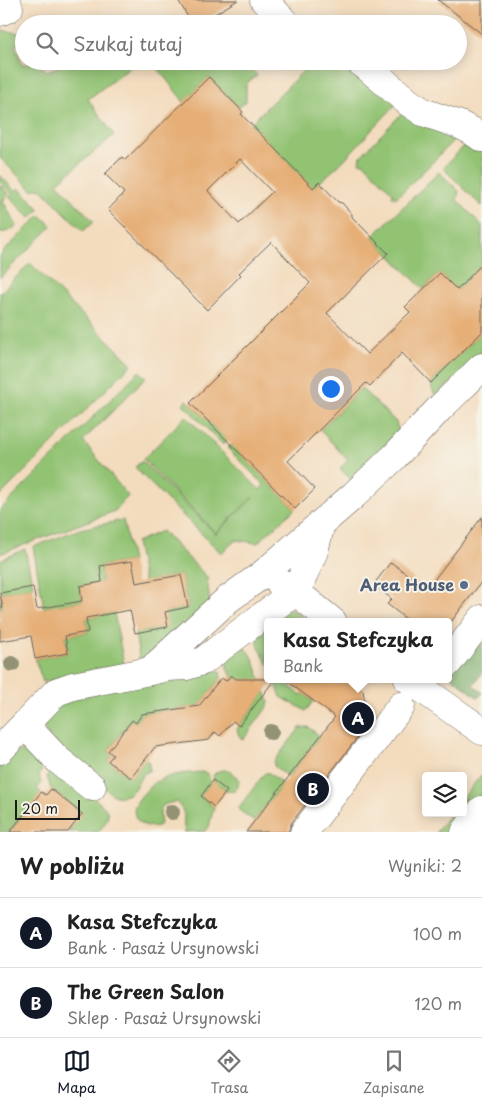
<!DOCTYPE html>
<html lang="pl">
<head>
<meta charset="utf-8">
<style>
	:root { --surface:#fff; --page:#f2f2f2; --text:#222; --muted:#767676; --line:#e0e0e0; --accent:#111827 }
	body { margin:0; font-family:"Playpen Sans",sans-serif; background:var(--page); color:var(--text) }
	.controls { position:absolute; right:15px; bottom:15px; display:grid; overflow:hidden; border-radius:5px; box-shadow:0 2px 12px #0003 }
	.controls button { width:45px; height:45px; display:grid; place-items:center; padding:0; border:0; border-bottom:1px solid var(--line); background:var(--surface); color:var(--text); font:25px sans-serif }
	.scale { position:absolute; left:15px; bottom:12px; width:65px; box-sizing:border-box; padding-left:5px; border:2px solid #1c1c1c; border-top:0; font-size:14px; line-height:18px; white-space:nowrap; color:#1c1c1c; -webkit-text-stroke:4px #f7f3e8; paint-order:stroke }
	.you { position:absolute; left:330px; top:388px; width:18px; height:18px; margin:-12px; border:4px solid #fff; border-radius:50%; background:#1a73e8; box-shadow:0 0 0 8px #1a73e833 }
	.badge { display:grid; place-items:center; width:32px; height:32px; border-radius:50%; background:var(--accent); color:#fff; font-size:16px; font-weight:700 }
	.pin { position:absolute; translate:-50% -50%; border:2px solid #fff; box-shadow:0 1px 5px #0006 }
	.popup { position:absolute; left:264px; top:618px; width:188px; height:65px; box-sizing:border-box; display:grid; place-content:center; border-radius:5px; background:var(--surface); filter:drop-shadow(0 1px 4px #0005); font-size:16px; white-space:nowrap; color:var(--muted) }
	.popup b { font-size:19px; color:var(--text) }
	.popup::after { content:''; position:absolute; left:50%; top:100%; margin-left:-10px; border:10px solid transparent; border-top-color:var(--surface) }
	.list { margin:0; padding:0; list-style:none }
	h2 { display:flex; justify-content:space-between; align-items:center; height:65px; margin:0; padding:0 20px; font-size:21px }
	h2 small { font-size:16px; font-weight:400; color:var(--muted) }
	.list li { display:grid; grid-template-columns:32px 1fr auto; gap:15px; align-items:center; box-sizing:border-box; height:70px; padding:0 20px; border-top:1px solid var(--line) }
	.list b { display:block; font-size:19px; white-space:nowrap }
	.list p { margin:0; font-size:16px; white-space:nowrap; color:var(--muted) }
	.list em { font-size:16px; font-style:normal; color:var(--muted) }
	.icon { flex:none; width:28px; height:28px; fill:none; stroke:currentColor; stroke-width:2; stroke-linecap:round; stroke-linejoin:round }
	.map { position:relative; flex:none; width:482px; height:832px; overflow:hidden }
	.search { position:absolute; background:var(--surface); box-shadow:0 2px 12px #0003; left:15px; right:15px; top:15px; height:55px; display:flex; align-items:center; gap:12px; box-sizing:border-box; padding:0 18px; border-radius:28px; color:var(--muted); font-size:19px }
	.sheet { height:205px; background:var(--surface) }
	nav { display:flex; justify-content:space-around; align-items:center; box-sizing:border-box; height:70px; border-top:1px solid var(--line); background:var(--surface); font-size:14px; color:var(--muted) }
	nav a { display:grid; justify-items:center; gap:2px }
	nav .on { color:var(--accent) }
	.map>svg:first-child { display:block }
	.green { fill:#92c373; stroke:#577048 }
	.forest { fill:#75a965; stroke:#486240 }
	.building { fill:#e6af77; fill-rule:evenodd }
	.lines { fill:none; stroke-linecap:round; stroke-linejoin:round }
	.minor-casing { stroke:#675f55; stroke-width:29 }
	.minor { stroke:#fff; stroke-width:28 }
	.tree { fill:#939275 }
	.service-dot { fill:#5c6f8a; stroke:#f7f3e8; stroke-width:2 }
	.labels { text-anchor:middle; stroke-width:4; stroke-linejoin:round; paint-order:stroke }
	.service-label { font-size:16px; font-weight:bold; fill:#4e5e75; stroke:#f7f3e8; text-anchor:end }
</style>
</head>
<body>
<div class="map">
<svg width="482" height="832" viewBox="0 0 482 832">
	<rect width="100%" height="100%" fill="#f7f3e8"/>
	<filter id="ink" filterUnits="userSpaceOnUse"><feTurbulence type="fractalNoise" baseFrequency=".02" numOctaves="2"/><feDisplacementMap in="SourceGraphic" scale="10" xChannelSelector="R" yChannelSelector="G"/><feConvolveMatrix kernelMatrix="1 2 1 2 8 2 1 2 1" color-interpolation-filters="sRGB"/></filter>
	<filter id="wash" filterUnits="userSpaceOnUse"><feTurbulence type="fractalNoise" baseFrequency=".0096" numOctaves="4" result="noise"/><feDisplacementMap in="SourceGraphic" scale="20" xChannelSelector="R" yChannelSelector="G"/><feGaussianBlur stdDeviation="1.12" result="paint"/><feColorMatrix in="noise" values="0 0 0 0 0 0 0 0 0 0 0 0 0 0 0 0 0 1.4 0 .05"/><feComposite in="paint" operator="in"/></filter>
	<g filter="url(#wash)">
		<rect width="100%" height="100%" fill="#f3dcbe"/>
		<path class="green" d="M0 30 24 34V42L15 45 22 65 38 61 46 71 75 61H139L88 99 114 135 57 183 94 222 83 231 40 188 32 190 0 158Z
			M152 61H244L257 75 246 84V101L239 107 209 77 191 95 200 118 184 102Z
			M313 61H340L399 101 339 165 313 188 250 124Z
			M405 110 457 136 431 164 398 196 394 198 392 196 393 193 363 162 361 163 359 162 360 157Z
			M473 143 482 147V207L443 168 465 145Z
			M439 172 459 191 457 200 482 225V264L457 290 440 273 423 289 372 237Z
			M0 175 15 191 19 188 40 209 30 218 9 197 12 194 0 182Z
			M0 185 9 194 3 201 17 226 9 231 0 233Z
			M40 215 52 226 0 278V255Z
			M30 263 132 364 0 496V293Z
			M482 332V360L435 395 432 389 431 383Z
			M139 371 146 377 83 441 128 496 115 511 0 554V510Z
			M361 388 396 422 399 432 398 439 351 480 340 468 348 460 320 430Z
			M187 400 227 440 223 445 183 404Z
			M186 416 260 490 264 485 227 448 232 445 295 509 257 543 236 540 221 553 143 476 135 467 142 461 216 534 253 497 216 533 143 459Z
			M123 520 132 561 100 566 102 582 80 586 82 601 44 608 33 547 80 529Z
			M162 531 207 577 210 605 140 662 135 633 167 627 165 612 188 607 181 575 144 582 136 542Z
			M25 549 33 587 1 593 3 608H0V560Z
			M283 608 293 610 307 622H268V665C265 659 262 653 259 647 252 629 268 615 283 608Z
			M114 613 124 665 43 682 35 659 68 653 65 636 88 632 86 618Z
			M241 647 246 649 252 656 269 702 268 706 243 740 239 736 237 729 260 698 231 675 227 669 226 655Z
			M210 667 220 672 221 678 199 706 142 714 136 723 132 720 126 728H125L108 751 113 755 108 761 131 778 145 760 148 761 150 770C134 777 139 799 115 796L60 755 43 727V718L60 701Z
			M274 679H285L287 681 286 684 301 695 303 693 313 701 306 711 281 697Z
			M308 727 320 736 288 777 274 766V761L300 728Z
			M19 751 32 752 47 760 39 775 41 784 37 789 41 792 24 815 23 814 10 832H0V764L11 752Z
			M54 769C56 770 59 770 62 771 67 773 105 806 107 811 110 819 103 826 98 832H68L82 813 51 789 47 776Z
			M224 770 229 771 239 779C238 802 223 788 213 780L214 774 219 771Z
			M202 772 208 774 211 783 201 796 214 807 209 827 205 831 185 832C181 818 189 814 176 802 159 804 159 808 161 824 149 832 130 821 135 806 137 801 141 796 144 793 148 789 151 784 156 782 170 774 186 773 202 772Z
			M265 773H269L283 784 254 821 239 810V807Z
			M482 774V794L452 832H436L451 813H463V798Z"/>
		<path class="forest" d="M482 631V673L473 685 482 692V694L479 697H477L449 675Z"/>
		<g id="blocks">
			<path class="building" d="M178 0H238L198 24H192Z
				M438 0H482V34Z
				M209 77 243 112 241 114 313 188 319 182 338 202 342 203 352 214V217L388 253 327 313 367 354 410 312 405 307 440 273 457 290 482 264V332L431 383 402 353 370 386 366 383 288 461 315 489 295 509 190 403 310 283 271 242 239 273 241 275 207 310 108 210 124 193 105 174 122 157 125 160ZM240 159 272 192 239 224 208 191Z
				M482 517V581L451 622 450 621 410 622 387 604 392 599 375 586 376 584H374L390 563 392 564V563L427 589Z
				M132 561 136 583 181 575 188 607 165 612 168 627 135 633 130 610 86 618 88 632 65 636 68 653 35 659 31 636 0 641V608H3L0 593 33 587 37 609 82 601 80 586 102 582 100 566Z
				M231 675 236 679H275L239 726 233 721 220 736 215 732 209 740 155 747 131 778 108 761 113 755 108 751 132 720 136 723 142 714 199 706 221 678 226 681Z
				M284 679H349L363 690 368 724 292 822 288 832H246L335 717Z
				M213 780 227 791 214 807 201 796Z
				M51 789 82 814 68 832H10L41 792 46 795Z"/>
		</g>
	</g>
	<g filter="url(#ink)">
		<use href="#blocks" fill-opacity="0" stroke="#675f55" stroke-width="1"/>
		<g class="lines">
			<defs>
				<path id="minor" d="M264 0 286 24
					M0 12 9 8 6 0
					M359 61 366 66 408 102 423 112 460 125 472 131 482 138
					M280 583 296 592 333 622
					M448 663 482 619
					M150 671 168 667 187 666 203 661 281 602 296 592 314 551 319 532 318 526
					M408 679 482 731
					M25 725 58 760 92 787
					M0 750 56 692 73 686 150 671 227 600 263 574 354 495 394 457 439 409 482 367
					M304 832 401 706
					M465 832 482 810"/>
			</defs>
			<use href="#minor" class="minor-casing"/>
			<use href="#minor" class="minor"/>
		</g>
		<g class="tree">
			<circle cx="12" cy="664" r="8"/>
			<circle cx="271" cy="732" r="8"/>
			<circle cx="172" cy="812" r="8"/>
		</g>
	</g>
	<circle class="service-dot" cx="464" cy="585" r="5"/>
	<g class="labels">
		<g class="service-label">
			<text x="454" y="591">Area House</text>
		</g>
	</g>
</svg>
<div class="controls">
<button><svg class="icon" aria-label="layers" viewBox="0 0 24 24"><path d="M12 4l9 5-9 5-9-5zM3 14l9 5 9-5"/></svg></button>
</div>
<div class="scale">20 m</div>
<div class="you"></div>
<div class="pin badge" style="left:358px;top:718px">A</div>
<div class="popup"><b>Kasa Stefczyka</b>Bank</div>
<div class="pin badge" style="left:313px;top:789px">B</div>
<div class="search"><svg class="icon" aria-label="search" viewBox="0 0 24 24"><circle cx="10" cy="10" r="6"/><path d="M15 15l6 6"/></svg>Szukaj tutaj</div>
</div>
<section class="sheet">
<h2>W pobliżu<small>Wyniki: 2</small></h2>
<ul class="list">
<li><span class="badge">A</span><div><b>Kasa Stefczyka</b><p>Bank · Pasaż Ursynowski</p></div><em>100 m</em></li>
<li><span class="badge">B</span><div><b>The Green Salon</b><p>Sklep · Pasaż Ursynowski</p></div><em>120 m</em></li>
</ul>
</section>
<nav>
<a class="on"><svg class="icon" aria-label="map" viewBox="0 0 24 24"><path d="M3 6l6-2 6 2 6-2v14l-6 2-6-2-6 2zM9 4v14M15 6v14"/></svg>Mapa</a>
<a><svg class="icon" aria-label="directions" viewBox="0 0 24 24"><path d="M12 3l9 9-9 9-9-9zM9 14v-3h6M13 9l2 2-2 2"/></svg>Trasa</a>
<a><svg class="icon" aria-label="saved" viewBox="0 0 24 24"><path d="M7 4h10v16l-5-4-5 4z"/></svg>Zapisane</a>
</nav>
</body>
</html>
